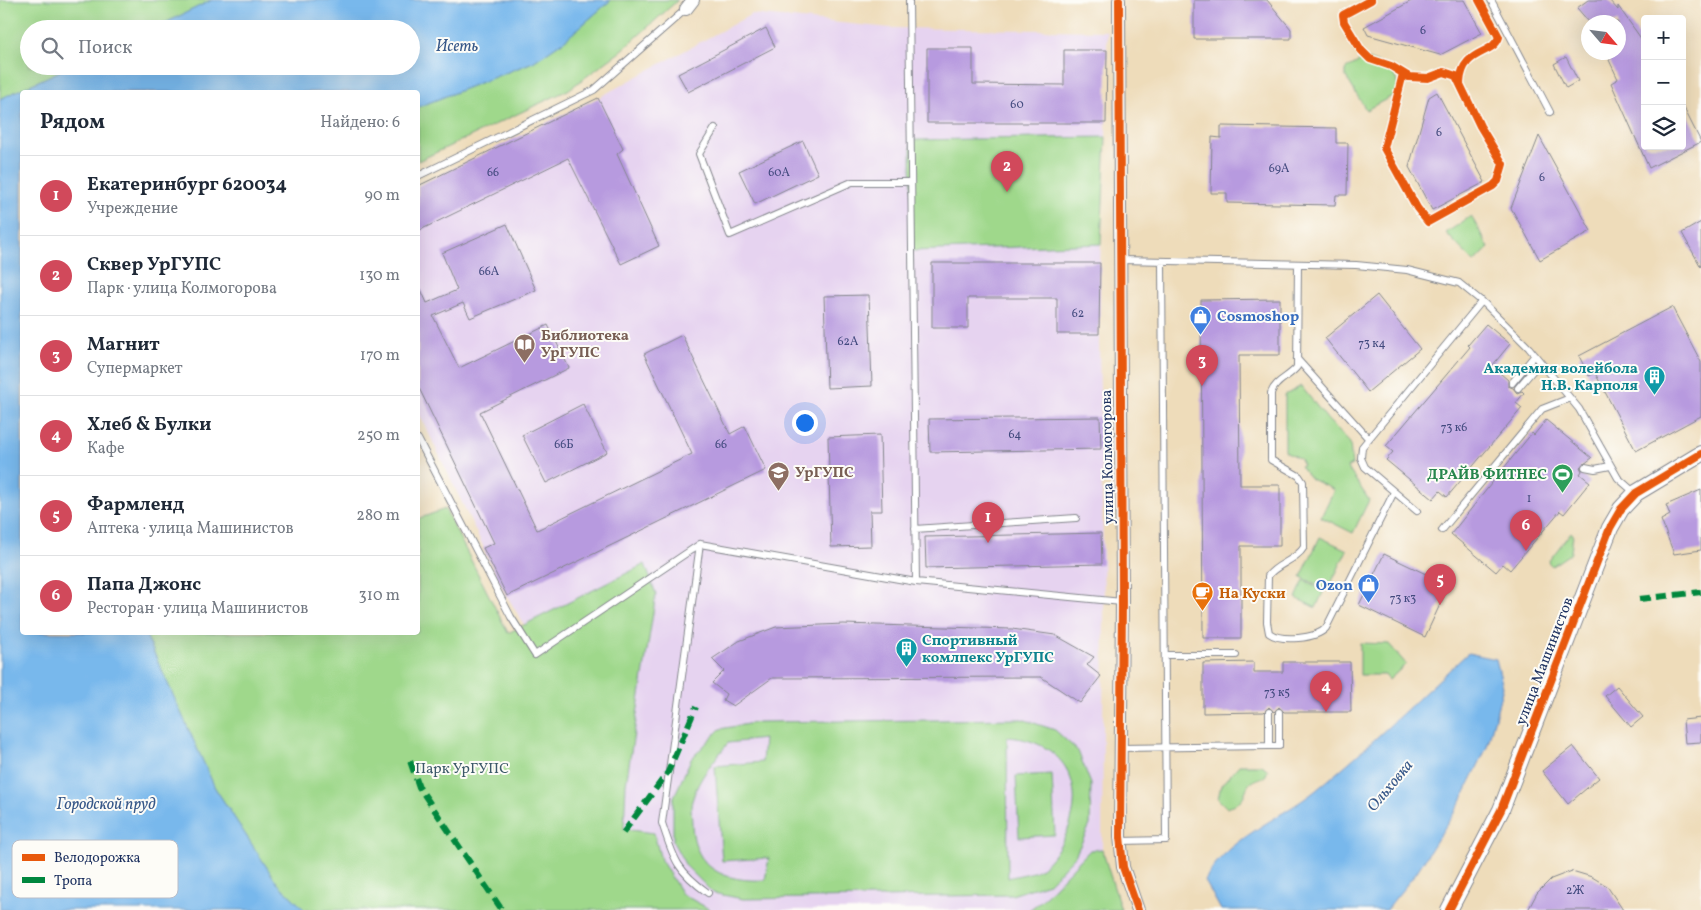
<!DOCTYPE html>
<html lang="ru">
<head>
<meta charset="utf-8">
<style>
	:root { --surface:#fff; --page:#f6f6f7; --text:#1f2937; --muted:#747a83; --line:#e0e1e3; --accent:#d1495b }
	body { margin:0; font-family:Vollkorn,serif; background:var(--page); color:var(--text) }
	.controls { position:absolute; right:15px; top:15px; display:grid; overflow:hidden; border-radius:5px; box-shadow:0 5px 20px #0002 }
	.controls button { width:45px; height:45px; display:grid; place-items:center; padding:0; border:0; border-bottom:1px solid var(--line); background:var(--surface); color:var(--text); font:25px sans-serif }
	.compass { position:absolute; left:1581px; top:15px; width:45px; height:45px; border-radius:50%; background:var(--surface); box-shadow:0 5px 20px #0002; rotate:118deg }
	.you { position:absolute; left:804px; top:422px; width:18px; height:18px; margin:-12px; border:4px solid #fff; border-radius:50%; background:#1a73e8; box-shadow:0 0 0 8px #1a73e833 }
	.badge { display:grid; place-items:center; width:32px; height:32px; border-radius:50%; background:var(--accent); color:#fff; font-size:16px; font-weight:700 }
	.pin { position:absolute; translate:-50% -41px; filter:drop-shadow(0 1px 2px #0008) }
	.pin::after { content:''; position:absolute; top:26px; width:18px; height:15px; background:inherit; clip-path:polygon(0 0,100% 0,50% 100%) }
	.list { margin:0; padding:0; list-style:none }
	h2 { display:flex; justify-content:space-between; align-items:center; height:65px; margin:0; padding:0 20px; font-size:21px }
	h2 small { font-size:16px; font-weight:400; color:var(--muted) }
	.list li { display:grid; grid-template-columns:32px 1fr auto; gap:15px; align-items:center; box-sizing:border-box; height:80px; padding:0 20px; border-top:1px solid var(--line) }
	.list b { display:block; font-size:19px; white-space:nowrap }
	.list p { margin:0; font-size:16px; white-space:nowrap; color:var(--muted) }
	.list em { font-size:16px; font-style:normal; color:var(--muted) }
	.icon { flex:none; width:28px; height:28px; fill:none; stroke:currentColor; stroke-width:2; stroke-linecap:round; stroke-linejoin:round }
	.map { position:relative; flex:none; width:1701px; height:910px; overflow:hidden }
	.search { position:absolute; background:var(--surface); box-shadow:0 5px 20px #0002; left:20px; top:20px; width:400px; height:55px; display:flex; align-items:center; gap:12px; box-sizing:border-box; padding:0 18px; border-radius:28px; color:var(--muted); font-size:19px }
	.panel { position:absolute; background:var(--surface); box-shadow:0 5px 20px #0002; left:20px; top:90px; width:400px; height:545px; border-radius:5px }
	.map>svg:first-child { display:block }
	.built { fill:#e6d3f0 }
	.green { fill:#9fd88b; stroke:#5d8474; fill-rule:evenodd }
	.water { fill:#78b8ec; stroke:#4a74a5 }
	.building { fill:#b79adf }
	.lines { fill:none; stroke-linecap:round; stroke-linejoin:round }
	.service-casing { stroke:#84868c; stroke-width:8 }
	.minor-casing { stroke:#84868c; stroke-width:14 }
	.tertiary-casing { stroke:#84868c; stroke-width:18 }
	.service { stroke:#fff; stroke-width:6 }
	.minor { stroke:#fff; stroke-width:12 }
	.tertiary { stroke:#fff; stroke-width:16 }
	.quiet { stroke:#00873e; stroke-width:6; stroke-dasharray:12 6; stroke-linecap:butt }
	.cycleway-casing { stroke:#fdfcf7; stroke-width:11 }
	.cycleway { stroke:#e8590c; stroke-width:8 }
	.labels { text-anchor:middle; stroke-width:4; stroke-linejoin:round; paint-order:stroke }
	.number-label { font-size:12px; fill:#424a7e }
	.shop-label { font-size:15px; font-weight:bold; fill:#366cbe; stroke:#fdfcf7; text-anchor:start }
	.education-label { font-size:15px; font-weight:bold; fill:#785e54; stroke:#fdfcf7; text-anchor:start }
	.culture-label { font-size:15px; font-weight:bold; fill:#0d838f; stroke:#fdfcf7; text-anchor:end }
	.street-label { font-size:15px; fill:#1b2f5e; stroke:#fdfcf7 }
	.leisure-label { font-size:15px; font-weight:bold; fill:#27864d; stroke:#fdfcf7; text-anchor:end }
	.food-label { font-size:15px; font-weight:bold; fill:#c56008; stroke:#fdfcf7; text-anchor:start }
	.park-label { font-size:15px; fill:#3c5969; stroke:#fdfcf7 }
	.water-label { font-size:16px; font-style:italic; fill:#375889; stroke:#fdfcf7 }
	.key { fill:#fdfcf7; stroke:#b9bec9; stroke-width:1 }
	.key-label { font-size:14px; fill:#1b2f5e }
</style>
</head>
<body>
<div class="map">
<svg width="1701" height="910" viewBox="0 0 1701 910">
	<rect width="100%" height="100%" fill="#fdfcf7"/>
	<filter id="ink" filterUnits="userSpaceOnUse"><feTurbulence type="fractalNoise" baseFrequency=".02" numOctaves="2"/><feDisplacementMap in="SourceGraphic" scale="10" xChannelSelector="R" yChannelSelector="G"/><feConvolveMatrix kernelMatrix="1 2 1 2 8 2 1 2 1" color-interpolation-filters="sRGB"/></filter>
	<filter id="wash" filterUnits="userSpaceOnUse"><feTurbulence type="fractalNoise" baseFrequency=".0096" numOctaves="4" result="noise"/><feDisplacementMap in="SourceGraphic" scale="20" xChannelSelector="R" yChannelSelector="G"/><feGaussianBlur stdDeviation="1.12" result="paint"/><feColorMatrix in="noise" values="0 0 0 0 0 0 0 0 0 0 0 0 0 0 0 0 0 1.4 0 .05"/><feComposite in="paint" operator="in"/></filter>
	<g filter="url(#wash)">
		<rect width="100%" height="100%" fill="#eedcba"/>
		<path class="built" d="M752 14 890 28 1107 31 1106 137 1100 263 1099 343 1104 602 1102 849 1090 850 1041 901 1029 910H711L682 894 661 860 654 833 624 829 544 658 507 596 418 411V186L598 98Z"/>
		<path class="green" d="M0 0H212L153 29H29V66H71L0 99Z
			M611 0H678L620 52 568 90 418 161V107L533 62 565 40Z
			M1365 58C1383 65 1399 70 1398 93L1366 110 1346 77V69Z
			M1106 137 1101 244 912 251 911 140Z
			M1471 216 1489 248 1474 262 1446 233Z
			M1301 386 1327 419 1350 443 1352 465 1347 467 1369 500 1353 533 1321 517 1334 490 1311 479 1300 466 1303 465 1300 459 1285 451V395Z
			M445 509 508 633 645 564 656 594 626 784 624 829 654 833 661 860 682 894 711 910H305L277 883 215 788 145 633 418 632V519Z
			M1571 532 1573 534 1571 553 1552 566 1548 562Z
			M1320 537 1347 550 1328 590 1301 577Z
			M1304 580 1324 590 1316 608 1296 598Z
			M1360 643 1389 644 1406 664 1389 680 1385 675H1360Z
			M1022 719 1055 730 1078 751 1091 784 1090 825 1075 856 1049 883 1012 895 743 899 713 893 686 866 673 842V799L691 759 720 729 759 722ZM1007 737C1062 740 1089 784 1066 834 1060 846 1052 860 1041 868 1033 874 1017 875 1008 878ZM764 739 762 762 715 766 722 861 769 858 765 880C724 882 694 869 692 824 692 817 690 807 692 801 698 778 714 761 728 743Z
			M1239 765H1262L1268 770 1265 777C1244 782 1250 785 1241 801L1227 808 1218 799 1221 785Z
			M1052 774 1055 835 1019 837 1016 776Z
			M1102 849 1121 910H1029L1041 901 1090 850Z"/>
		<path class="water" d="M212 0H611L565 40 533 62 418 107V92H22V632L145 633 215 788 277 883 305 910H0V99L71 66H411V29H153Z
			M1468 653 1496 659 1503 687 1487 747 1459 805 1416 873 1386 910H1221L1205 881C1221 842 1283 817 1315 791 1368 748 1417 699 1468 653Z"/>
		<g id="blocks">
			<path class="building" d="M1194 0H1267L1291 29V39H1194Z
				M1413 0H1464L1482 33 1440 55 1368 35 1364 27Z
				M1588 0H1609L1618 10V6L1645 44V146H1682V104L1701 142 1649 168 1611 83 1618 79 1609 60 1618 52V22H1589L1577 8Z
				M766 28 775 47 688 92 678 74Z
				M927 48H973V84L1064 85V50H1107L1106 123H927Z
				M1566 57 1578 81 1566 88 1554 64Z
				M1437 92 1485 182 1432 210 1409 167 1429 97Z
				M598 98 623 149 617 154 659 246 621 264 568 158 418 231V186Z
				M1221 126 1336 128V143H1348L1347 195H1336L1335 205 1227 203V193H1211L1212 137 1221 138Z
				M1539 136 1591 231 1540 260 1511 208Z
				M803 141 818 174 755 204 739 171Z
				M1701 222V267L1682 233Z
				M507 224 536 290 470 318 463 303 433 316 459 368 548 325 569 368 480 412 537 530 692 454 644 354 682 335 730 434 745 426 766 470 507 596 483 548 494 543 418 386V283L427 303 457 290 442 253Z
				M932 263H1100L1099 334H1057V298H968V328H932Z
				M869 295 872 386 827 388 824 296Z
				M1377 295 1420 349 1368 392 1325 338Z
				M1280 299V355H1239L1240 485H1280V546H1241V638H1203L1201 300Z
				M1672 307 1701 362V416L1636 451 1595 373 1589 376 1579 356Z
				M1486 324 1510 344 1492 366 1508 380V386L1513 388 1517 393 1522 391 1524 393 1516 403 1522 408 1447 497 1440 491 1433 499 1386 460 1393 452 1386 446 1470 347 1468 345Z
				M583 404 607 452 546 483 522 435Z
				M1100 417 1101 449 930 452 929 419Z
				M1546 420 1592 458 1580 467 1582 471 1580 474 1590 482 1564 514 1560 511 1510 570 1503 564 1496 572 1451 534 1532 433 1534 435Z
				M880 435 882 511H870L871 546 831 547 828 437Z
				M1701 490V550L1674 554 1661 520 1670 515 1666 505Z
				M1101 533 1102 564 926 568 925 537Z
				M1384 554 1449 585 1425 637 1359 605Z
				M843 624 1012 629 1055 635 1094 657 1087 665 1101 676 1080 703 1041 677 772 678 733 706 723 700 726 694 712 683 724 671 712 659 739 641 776 627Z
				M1254 662V672H1283V662H1350L1351 712H1284L1279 707 1274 712 1269 707 1264 712 1203 713V663Z
				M1617 686 1643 717 1631 727 1605 696Z
				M1701 718V742L1685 743 1683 720Z
				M1573 746 1599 778 1568 804 1542 771Z
				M1572 871 1592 877 1607 886 1623 910H1528L1537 893 1551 879Z"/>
		</g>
	</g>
	<g filter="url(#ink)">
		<use href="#blocks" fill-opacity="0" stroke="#84868c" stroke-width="1"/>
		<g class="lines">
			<defs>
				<path id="service" d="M909 0 916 582
					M1491 0 1550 112
					M715 128 699 154 730 235 852 182H911
					M418 176 594 90 686 9
					M1120 260 1356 265 1407 270 1459 283 1485 304 1529 348 1579 409 1618 478 1635 493
					M1298 264 1297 367C1289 377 1275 381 1271 393V460L1299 476 1303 482 1304 547C1296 561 1277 563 1268 576L1267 622 1269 633C1281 642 1316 639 1326 628L1394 492
					M1297 359 1368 438
					M1512 383 1535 355
					M1518 388 1540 362
					M418 439 511 617 535 655 700 544
					M1585 467 1595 469 1610 466
					M1417 511 1365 467 1361 458 1362 447 1482 301
					M915 529 1076 518
					M1442 530 1542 409 1570 398
					M1165 655H1236
					M1269 746H1279V712
					M1120 748 1269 746V712
					M1121 841 1166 840 1162 261
					M708 893C676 870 674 859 662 823L700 544 916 582 1122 602"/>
				<path id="minor" d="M1119 0 1122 602 1120 836 1123 867 1138 910
					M686 9 693 0"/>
				<path id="tertiary" d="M1449 910 1501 810 1610 528 1621 509 1636 493 1701 454"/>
			</defs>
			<use href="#service" class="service-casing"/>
			<use href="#minor" class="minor-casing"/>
			<use href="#tertiary" class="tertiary-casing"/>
			<use href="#service" class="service"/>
			<use href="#minor" class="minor"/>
			<use href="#tertiary" class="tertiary"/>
			<path class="quiet" d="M1639 599 1701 592
				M410 761 419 787 502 910
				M623 833 668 772 696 707"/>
			<defs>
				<path id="cycleway" d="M1119 0 1122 602 1120 836 1123 867 1138 910
					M1371 0 1343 15 1344 22 1361 50 1370 59 1391 66 1409 77 1428 78 1444 72 1456 76 1480 126 1503 164 1498 181 1493 186 1428 222 1417 208 1384 148 1403 74
					M1460 83C1462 48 1493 56 1499 37L1479 0
					M1449 910 1501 810 1610 528 1621 509 1636 493 1701 454"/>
			</defs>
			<use href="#cycleway" class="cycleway-casing"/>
			<use href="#cycleway" class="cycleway"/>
		</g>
	</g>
	<defs>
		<symbol id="shop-pin" viewBox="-11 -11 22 30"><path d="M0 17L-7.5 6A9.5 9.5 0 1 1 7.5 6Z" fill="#3f7fe0" stroke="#fdfcf7"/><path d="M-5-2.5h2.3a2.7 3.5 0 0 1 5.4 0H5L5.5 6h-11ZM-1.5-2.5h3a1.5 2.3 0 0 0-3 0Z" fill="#fff"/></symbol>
		<symbol id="library-pin" viewBox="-11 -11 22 30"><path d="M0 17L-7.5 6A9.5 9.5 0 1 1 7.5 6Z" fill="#8d6e63" stroke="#fdfcf7"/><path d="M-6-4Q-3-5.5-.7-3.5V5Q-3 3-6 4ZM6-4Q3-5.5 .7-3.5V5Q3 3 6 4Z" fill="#fff"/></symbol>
		<symbol id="building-pin" viewBox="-11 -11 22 30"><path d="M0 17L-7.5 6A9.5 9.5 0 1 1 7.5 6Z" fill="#0f9aa8" stroke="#fdfcf7"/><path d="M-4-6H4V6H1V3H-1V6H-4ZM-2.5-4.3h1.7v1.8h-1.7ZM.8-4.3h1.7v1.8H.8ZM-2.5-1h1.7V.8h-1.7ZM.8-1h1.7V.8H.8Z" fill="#fff"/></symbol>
		<symbol id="university-pin" viewBox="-11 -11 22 30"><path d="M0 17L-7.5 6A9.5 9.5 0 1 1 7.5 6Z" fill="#8d6e63" stroke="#fdfcf7"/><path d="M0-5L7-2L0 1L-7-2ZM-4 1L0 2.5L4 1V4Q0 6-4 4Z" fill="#fff"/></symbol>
		<symbol id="stadium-pin" viewBox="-11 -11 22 30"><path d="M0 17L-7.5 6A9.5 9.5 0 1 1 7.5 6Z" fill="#2e9e5b" stroke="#fdfcf7"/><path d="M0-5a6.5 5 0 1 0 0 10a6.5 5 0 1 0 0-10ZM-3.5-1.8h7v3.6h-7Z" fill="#fff"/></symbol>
		<symbol id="cafe-pin" viewBox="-11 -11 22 30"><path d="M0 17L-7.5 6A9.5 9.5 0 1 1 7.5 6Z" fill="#e8710a" stroke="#fdfcf7"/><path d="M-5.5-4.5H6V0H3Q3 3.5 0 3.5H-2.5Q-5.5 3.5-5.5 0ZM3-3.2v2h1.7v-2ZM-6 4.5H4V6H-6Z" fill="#fff"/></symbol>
	</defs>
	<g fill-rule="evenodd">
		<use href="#shop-pin" x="1188" y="304" width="25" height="34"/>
		<use href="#library-pin" x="512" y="332" width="25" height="34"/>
		<use href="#building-pin" x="1642" y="364" width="25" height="34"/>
		<use href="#university-pin" x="766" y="460" width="25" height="34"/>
		<use href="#stadium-pin" x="1550" y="462" width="25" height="34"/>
		<use href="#shop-pin" x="1356" y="572" width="25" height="34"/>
		<use href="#cafe-pin" x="1190" y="580" width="25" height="34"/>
		<use href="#building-pin" x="894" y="636" width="25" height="34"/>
	</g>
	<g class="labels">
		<g class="number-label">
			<text x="1423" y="34">6</text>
			<text x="1017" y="108">60</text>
			<text x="1439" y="136">6</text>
			<text x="1279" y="172">69А</text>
			<text x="493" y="176">66</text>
			<text x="779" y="176">60А</text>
			<text x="1542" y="181">6</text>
			<text x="489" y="275">66А</text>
			<text x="1078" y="317">62</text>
			<text x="848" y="345">62А</text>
			<text x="1372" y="347">73 к4</text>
			<text x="1454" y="431">73 к6</text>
			<text x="1015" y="438">64</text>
			<text x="564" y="448">66Б</text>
			<text x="721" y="448">66</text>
			<text x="1529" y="502">1</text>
			<text x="1403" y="602">73 к3</text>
			<text x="1277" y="696">73 к5</text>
			<text x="1575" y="894">2Ж</text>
		</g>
		<g class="shop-label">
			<text x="1217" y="321">Cosmoshop</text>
			<text x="1353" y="590" text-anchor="end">Ozon</text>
		</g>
		<g class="education-label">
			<text x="541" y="340">Библиотека<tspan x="541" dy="17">УрГУПС</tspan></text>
			<text x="795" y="477">УрГУПС</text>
		</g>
		<g class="culture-label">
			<text x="1638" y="373">Академия волейбола<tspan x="1638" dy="17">Н.В. Карполя</tspan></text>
			<text x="922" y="645" text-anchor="start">Спортивный<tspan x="922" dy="17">комлпекс УрГУПС</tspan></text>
		</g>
		<g class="street-label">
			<text transform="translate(1107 457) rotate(-91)" y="5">улица Колмогорова</text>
			<text transform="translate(1544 661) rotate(-69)" y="5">улица Машинистов</text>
		</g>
		<g class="leisure-label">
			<text x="1547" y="479">ДРАЙВ ФИТНЕС</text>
		</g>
		<g class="food-label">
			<text x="1219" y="598">На Куски</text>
		</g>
		<g class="park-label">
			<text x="462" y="773">Парк УрГУПС</text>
		</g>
		<g class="water-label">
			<text x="457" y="51">Исеть</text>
			<text transform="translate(1389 785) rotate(-50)" y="6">Ольховка</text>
			<text x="106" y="809">Городской пруд</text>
		</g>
	</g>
	<rect x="12" y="840" width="166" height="58" rx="8" class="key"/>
	<rect x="22" y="854" width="23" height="7" fill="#e8590c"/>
	<rect x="22" y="877" width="23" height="6" fill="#00873e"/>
	<g class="key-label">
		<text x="54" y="862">Велодорожка</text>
		<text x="54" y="885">Тропа</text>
	</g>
</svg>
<div class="controls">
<button>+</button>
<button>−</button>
<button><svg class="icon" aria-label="layers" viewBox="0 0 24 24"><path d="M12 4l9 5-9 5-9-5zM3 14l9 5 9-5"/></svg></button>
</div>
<svg class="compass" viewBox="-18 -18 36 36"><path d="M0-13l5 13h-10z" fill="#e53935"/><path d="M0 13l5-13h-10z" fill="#747a83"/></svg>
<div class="you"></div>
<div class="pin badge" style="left:988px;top:543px">1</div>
<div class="pin badge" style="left:1007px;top:192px">2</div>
<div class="pin badge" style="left:1202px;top:386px">3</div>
<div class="pin badge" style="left:1326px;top:712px">4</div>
<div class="pin badge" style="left:1440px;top:605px">5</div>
<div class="pin badge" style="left:1526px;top:551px">6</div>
<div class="search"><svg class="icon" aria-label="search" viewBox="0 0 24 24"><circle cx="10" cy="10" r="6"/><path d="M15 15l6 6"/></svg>Поиск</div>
<section class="panel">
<h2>Рядом<small>Найдено: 6</small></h2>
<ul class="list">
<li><span class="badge">1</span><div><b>Екатеринбург 620034</b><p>Учреждение</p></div><em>90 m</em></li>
<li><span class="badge">2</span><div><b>Сквер УрГУПС</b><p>Парк · улица Колмогорова</p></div><em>130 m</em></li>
<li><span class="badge">3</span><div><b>Магнит</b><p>Супермаркет</p></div><em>170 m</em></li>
<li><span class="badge">4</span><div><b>Хлеб &amp; Булки</b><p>Кафе</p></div><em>250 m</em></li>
<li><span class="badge">5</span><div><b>Фармленд</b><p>Аптека · улица Машинистов</p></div><em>280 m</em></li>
<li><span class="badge">6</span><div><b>Папа Джонс</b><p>Ресторан · улица Машинистов</p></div><em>310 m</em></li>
</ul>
</section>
</div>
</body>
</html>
